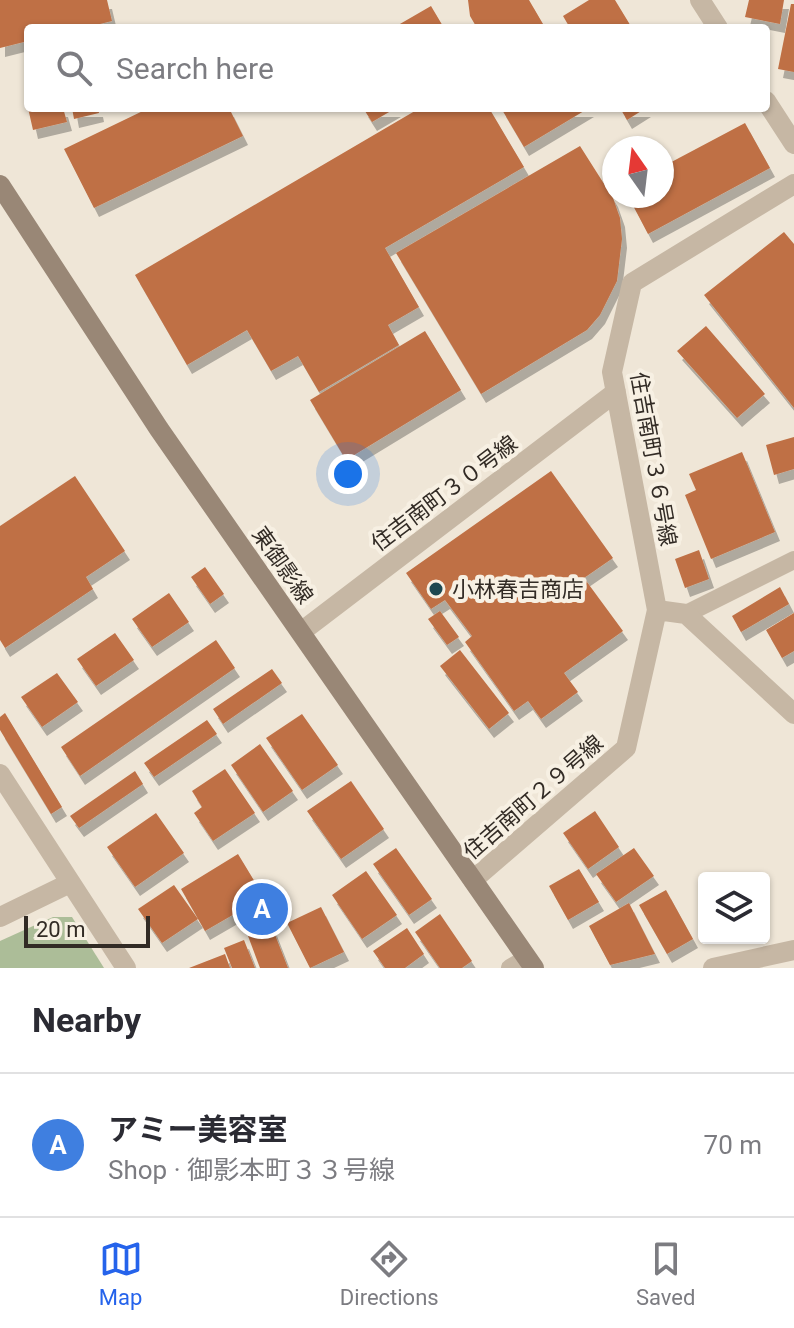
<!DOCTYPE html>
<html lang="en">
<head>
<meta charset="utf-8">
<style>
	:root { --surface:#fff; --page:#f7f7f7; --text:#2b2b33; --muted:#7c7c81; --line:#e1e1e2; --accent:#2563eb }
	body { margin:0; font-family:Roboto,"Noto Sans JP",sans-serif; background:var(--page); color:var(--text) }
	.controls { position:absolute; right:24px; bottom:24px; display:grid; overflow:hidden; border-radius:8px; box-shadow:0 2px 6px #0004 }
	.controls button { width:72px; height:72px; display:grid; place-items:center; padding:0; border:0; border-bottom:2px solid var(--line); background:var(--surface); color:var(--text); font:40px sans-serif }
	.compass { position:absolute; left:602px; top:136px; width:72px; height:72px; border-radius:50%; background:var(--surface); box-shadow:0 2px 6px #0004; rotate:346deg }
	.scale { position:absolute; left:24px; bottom:20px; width:126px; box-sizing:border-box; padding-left:8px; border:4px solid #322b25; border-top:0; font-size:22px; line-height:28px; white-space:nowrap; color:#322b25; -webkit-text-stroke:6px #f7f0e3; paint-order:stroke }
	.you { position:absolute; left:348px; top:474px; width:28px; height:28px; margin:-20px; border:6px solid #fff; border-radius:50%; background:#1a73e8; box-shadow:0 0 0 12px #1a73e833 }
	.badge { display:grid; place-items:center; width:52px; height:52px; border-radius:50%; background:var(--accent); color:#fff; font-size:26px; font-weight:700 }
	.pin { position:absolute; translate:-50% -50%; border:4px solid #fff; box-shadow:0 2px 8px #0006 }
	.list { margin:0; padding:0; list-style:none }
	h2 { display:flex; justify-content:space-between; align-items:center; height:104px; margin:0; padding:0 32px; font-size:34px }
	h2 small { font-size:26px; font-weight:400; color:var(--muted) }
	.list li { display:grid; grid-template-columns:52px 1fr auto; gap:24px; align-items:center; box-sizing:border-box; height:144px; padding:0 32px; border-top:2px solid var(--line) }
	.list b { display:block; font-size:30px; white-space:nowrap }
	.list p { margin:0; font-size:26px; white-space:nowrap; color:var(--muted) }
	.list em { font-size:26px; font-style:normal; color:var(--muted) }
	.icon { flex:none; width:44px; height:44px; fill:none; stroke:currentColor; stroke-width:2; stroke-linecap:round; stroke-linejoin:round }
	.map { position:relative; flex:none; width:794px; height:968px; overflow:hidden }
	.search { position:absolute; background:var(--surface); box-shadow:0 2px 6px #0004; left:24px; right:24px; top:24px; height:88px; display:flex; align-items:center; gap:20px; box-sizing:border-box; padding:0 28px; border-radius:8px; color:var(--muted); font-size:30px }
	.sheet { height:248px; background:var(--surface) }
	nav { display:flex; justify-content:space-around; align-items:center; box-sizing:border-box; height:112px; border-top:2px solid var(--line); background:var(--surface); font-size:22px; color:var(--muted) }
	nav a { display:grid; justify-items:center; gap:4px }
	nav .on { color:var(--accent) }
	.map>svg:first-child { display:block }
	.green { fill:#acbd98 }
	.building { fill:#bf7045; filter:url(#shadow) }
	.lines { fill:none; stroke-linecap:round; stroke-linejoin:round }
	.lane { stroke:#c6b7a4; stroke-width:18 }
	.street { stroke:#c6b7a4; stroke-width:20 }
	.secondary { stroke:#998776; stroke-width:20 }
	.poi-dot { fill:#1d4851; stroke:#f7f0e3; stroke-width:3 }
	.labels { text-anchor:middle; stroke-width:8; stroke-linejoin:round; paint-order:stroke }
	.street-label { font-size:22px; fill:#322b25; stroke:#f7f0e3 }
	.poi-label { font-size:22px; fill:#322b25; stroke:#f7f0e3; text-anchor:start }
</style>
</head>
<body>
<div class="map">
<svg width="794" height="968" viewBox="0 0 794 968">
	<defs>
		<filter id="shadow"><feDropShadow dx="5" dy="9" stdDeviation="0" flood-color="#0004"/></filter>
	</defs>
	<rect width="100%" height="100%" fill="#efe6d7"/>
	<path class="green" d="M53 917H72L104 968H0V941Z"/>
	<path class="building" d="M0 0H107L112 21 84 28H28V41L0 48Z
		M468 0H529L543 24 536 28H477L470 16Z
		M589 0H615L632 28H570L563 16Z
		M749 0H784L780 24 745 17Z
		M791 4H794V72L778 69Z
		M431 6 444 28H393Z
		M28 108H63L67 122 33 130Z
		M72 108H98L99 113 74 119Z
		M149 108H229L243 136 94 208 64 149Z
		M363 108H396L372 122Z
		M420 108H489L524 167 385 248 419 307 388 325 399 345 319 392 298 356 271 371 247 330 187 365 135 275Z
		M501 108H589L524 147Z
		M620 108H646L627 120Z
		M745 123 770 168 648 234 628 196H662V167Z
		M580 146 613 198 620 218 622 239 617 281 600 315 587 330 481 394 396 253Z
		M784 232 794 244V408L704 295Z
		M706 326 765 394 737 418 677 351Z
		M425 331 461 390 346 460 310 400Z
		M794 437V469L774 475 766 445Z
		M742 452 775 532 711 559 685 495 696 490 689 474Z
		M551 471 613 558 584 578 623 631 564 673 578 692 541 719 528 701 514 711 465 642 472 636 445 600 431 609 406 573Z
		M75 476 125 551 86 577 93 589 5 648 0 640V526Z
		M699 550 709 579 685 588 675 559Z
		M205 567 224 594 210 604 191 577Z
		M780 587 789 604 741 632 732 616Z
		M169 593 189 622 152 647 132 619Z
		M440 611 459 637 447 645 428 619Z
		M794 613V651L782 658 766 630Z
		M115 633 134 660 96 686 77 659Z
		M216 640 235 668 80 776 61 747Z
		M460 650 509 713 489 729 440 666Z
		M272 669 282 683 223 724 213 709Z
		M57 673 78 702 42 727 21 697Z
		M5 713 62 807 51 814 0 730V717Z
		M302 714 338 765 302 790 266 738Z
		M207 720 217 734 154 777 144 763Z
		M260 744 293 791 263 812 231 765Z
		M225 769 255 813 213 841 194 813 202 807 192 791Z
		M135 771 143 784 79 828 70 816Z
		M351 781 384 829 341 859 307 811Z
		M595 811 619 847 588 869 563 833Z
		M156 813 184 853 135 887 107 847Z
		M396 848 432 899 409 915 373 864Z
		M634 848 654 876 616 902 596 874Z
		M238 854 264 897 205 931 181 889Z
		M579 869 599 902 568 920 549 886Z
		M366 871 397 915 362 939 332 895Z
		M174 885 198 919 162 943 138 909Z
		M666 890 693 939 667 954 639 905Z
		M629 903 655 954 610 965 589 926Z
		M321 907 344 952 310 968 287 923Z
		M440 914 472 961 462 968H440L415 932Z
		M272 927 288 968H260L248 936Z
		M407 928 424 954 405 968H385L373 951Z
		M244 940 255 968H232L224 948Z
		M225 954 230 968H189Z"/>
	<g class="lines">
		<path class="lane" d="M686 614 794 560
			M510 968 527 958"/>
		<path class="street" d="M700 0 718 28
			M766 101 794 144
			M794 184 632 283 612 372 657 610 686 614 794 714
			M301 632 616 392
			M0 774 126 968
			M473 880 626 748 657 610
			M0 917 70 883
			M713 968 794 950"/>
		<path class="secondary" d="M0 185 159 429 534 968"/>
	</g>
	<circle class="poi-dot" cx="436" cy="589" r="8"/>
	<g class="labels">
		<g class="street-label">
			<text transform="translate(654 459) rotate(80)" y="8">住吉南町３６号線</text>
			<text transform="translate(444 493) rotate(-37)" y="8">住吉南町３０号線</text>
			<text transform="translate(283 565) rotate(55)" y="8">東御影線</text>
			<text transform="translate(533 797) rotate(-41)" y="8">住吉南町２９号線</text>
		</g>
		<g class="poi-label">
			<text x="452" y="597">小林春吉商店</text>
		</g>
	</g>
</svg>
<div class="controls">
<button><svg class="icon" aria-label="layers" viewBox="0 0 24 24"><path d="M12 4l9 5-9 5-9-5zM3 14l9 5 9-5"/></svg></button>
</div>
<svg class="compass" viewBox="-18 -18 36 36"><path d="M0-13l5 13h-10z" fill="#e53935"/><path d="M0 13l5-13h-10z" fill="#7c7c81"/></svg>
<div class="scale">20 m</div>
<div class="you"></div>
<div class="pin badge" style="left:262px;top:909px;background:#3f7fe0">A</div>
<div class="search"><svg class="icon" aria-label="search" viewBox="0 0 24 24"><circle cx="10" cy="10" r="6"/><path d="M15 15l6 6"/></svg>Search here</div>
</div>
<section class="sheet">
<h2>Nearby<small></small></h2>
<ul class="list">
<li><span class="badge" style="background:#3f7fe0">A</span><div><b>アミー美容室</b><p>Shop · 御影本町３３号線</p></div><em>70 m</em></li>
</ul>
</section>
<nav>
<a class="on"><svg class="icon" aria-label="map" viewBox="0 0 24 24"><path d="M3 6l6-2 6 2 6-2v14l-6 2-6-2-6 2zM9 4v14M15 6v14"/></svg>Map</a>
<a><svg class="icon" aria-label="directions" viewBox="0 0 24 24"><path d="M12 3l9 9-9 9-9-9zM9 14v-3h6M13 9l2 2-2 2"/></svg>Directions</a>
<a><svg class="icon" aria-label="saved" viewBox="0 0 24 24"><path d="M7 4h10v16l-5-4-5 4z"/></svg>Saved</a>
</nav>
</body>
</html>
